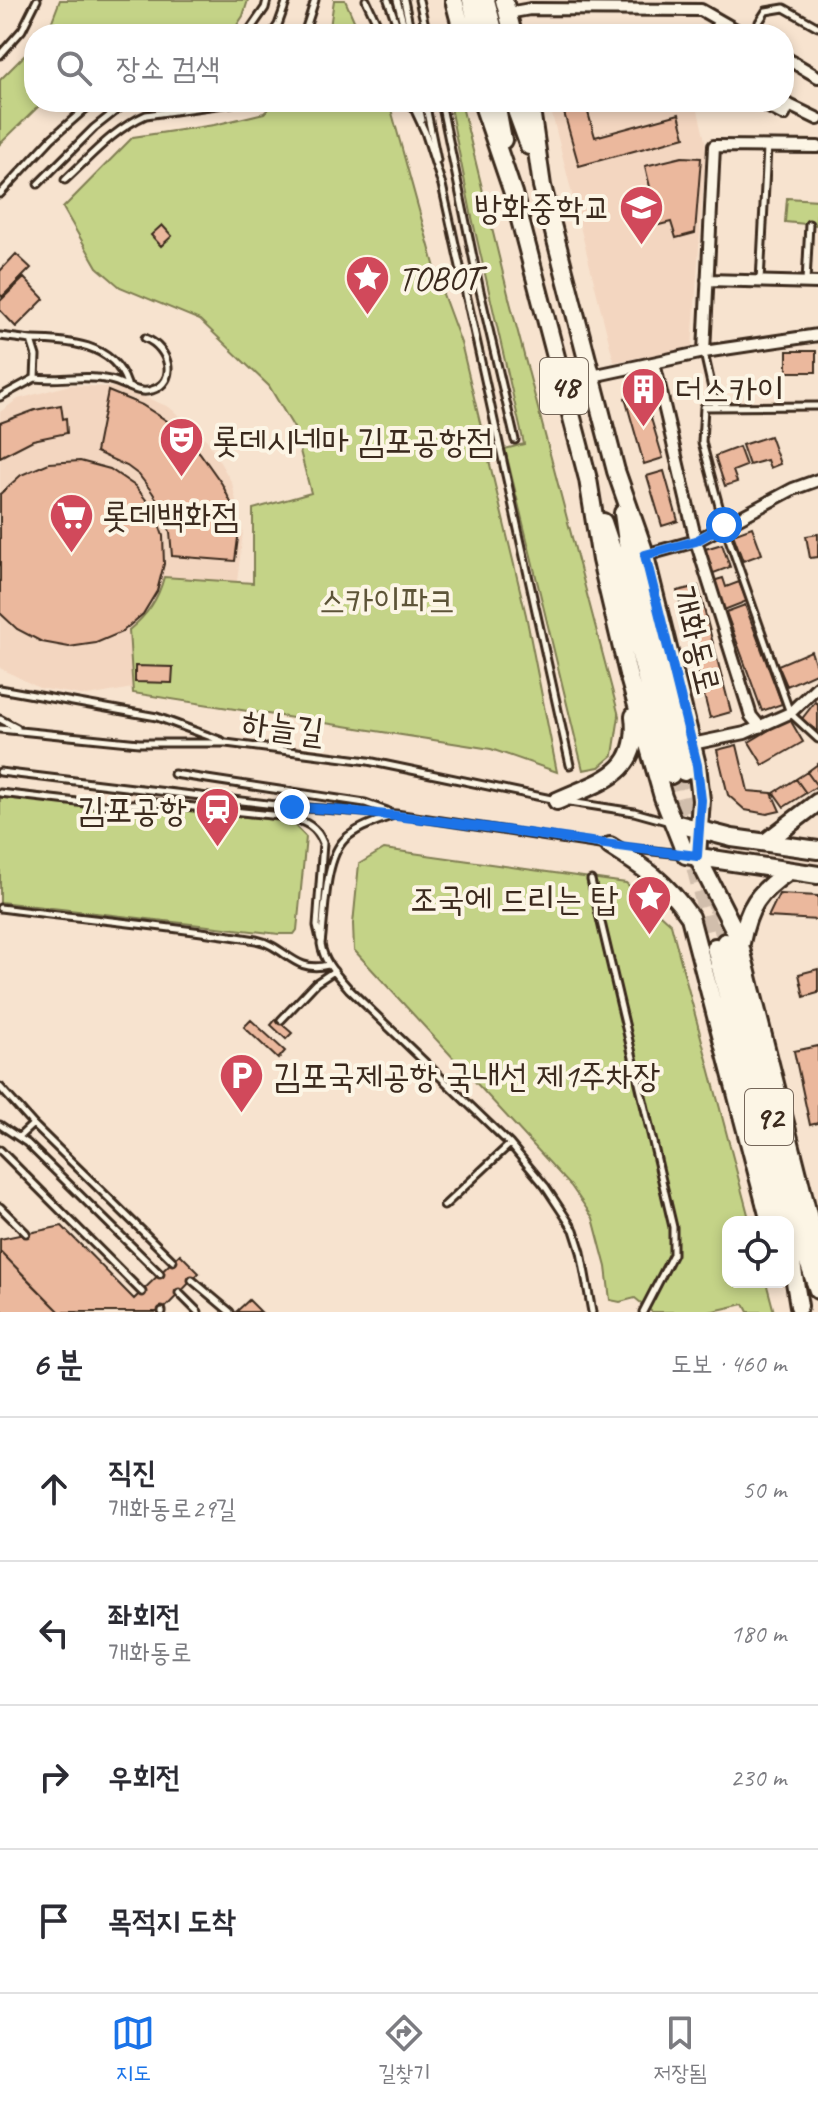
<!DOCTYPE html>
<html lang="ko">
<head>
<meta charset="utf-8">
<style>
	:root { --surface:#fff; --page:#f7f7f7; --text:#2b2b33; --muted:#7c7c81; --line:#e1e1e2; --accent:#1a73e8 }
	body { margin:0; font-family:Caveat,"Poor Story",sans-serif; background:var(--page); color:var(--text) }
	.controls { position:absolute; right:24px; bottom:24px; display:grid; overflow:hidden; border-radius:16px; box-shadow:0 4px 12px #0003 }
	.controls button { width:72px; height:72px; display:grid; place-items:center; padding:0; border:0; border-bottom:2px solid var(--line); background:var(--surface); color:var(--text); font:40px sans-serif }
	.stop { position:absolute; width:24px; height:24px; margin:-18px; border:6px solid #1a73e8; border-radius:50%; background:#fff }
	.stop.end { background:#1a73e8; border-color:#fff; box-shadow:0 2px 8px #0008 }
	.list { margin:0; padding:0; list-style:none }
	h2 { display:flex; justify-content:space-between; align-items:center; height:104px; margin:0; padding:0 32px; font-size:34px }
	h2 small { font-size:26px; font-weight:400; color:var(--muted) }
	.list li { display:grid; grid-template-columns:52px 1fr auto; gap:24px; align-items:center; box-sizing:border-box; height:144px; padding:0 32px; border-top:2px solid var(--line) }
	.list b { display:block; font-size:30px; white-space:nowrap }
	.list p { margin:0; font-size:26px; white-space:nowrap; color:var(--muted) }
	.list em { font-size:26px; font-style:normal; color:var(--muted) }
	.icon { flex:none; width:44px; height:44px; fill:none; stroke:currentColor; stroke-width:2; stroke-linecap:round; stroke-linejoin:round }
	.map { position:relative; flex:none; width:818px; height:1312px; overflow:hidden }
	.search { position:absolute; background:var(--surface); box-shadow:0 4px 12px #0003; left:24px; right:24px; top:24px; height:88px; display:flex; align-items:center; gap:20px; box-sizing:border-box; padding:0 28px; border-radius:32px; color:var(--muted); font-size:30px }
	.sheet { height:680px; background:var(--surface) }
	nav { display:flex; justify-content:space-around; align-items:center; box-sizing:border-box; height:112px; border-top:2px solid var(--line); background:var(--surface); font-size:22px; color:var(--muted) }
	nav a { display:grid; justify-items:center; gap:4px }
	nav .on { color:var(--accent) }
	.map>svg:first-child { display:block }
	.built { fill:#f3d6c0 }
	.green { fill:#c4d387; stroke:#807e52; stroke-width:2 }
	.building { fill:#ebb89d; stroke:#3b2a1e; stroke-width:2 }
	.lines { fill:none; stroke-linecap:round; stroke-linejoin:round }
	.primary-tunnel { stroke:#d1beac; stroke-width:16; stroke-dasharray:16 8; stroke-linecap:butt }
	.service-casing { stroke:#3b2a1e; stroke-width:11 }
	.minor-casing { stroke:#3b2a1e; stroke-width:16 }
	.primary-casing { stroke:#3b2a1e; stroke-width:22 }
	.service { stroke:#fcf5e5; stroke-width:5 }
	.minor { stroke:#fcf5e5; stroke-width:10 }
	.primary { stroke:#fcf5e5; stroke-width:16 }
	.route { stroke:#1a73e8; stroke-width:10 }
	.labels { text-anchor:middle; stroke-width:8; stroke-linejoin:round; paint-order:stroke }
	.shield { fill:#fcf5e5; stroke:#75675a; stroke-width:2 }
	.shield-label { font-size:32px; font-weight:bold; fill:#3b2a1e }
	.poi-label { font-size:34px; fill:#3b2a1e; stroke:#fcf5e5; text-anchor:start }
	.park-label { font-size:34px; fill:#5d5438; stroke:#fcf5e5 }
	.street-label { font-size:34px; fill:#3b2a1e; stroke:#fcf5e5 }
</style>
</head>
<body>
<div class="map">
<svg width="818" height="1312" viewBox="0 0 818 1312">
	<rect width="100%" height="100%" fill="#f7e3cf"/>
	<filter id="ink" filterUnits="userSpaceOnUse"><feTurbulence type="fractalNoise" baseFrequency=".0125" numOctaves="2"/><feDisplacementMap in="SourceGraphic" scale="16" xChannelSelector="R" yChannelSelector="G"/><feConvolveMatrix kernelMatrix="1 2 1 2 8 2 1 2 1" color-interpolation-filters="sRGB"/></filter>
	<g filter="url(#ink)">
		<path class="built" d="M549 102H696L706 145 692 348 614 362Z
			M70 385 123 388 169 407 207 440 232 483 243 532 237 582 216 627 138 687 88 696 39 688 0 668V412L18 399Z"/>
		<path class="green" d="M60 0H248L243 16 231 34H47Z
			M334 0H345L360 34H329Z
			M34 46V102H43L0 144V80Z
			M276 102H389L440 286 461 343 526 615 557 772 491 749 133 693 129 630C147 615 158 600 164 577L253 583V509L311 493 294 428 269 386 200 320 120 287 97 267 63 208 133 137 214 125 264 113Z
			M449 102H461L510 302 619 716 613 755 599 767 583 770 505 449 524 444 471 213Z
			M787 198 818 200 816 225 785 222Z
			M0 789 291 822 306 837 297 930 294 934H279L0 902Z
			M384 849 626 883 671 924 750 1222H728V1282H766L774 1312H748L744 1304 709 1312H652L635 1298 620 1302 610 1300 606 1267 593 1218 571 1186 354 950 353 924 359 864Z"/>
		<path class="building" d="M561 102H585L595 137 679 114 685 137 579 166Z
			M682 157 701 158 695 233 676 238 671 222 659 225 645 166Z
			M162 225 172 236 161 246 151 235Z
			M16 254 31 268 2 297 0 294V271Z
			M24 278 44 299 16 327 0 310V301Z
			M787 351H816V372H787Z
			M108 391 142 405 175 426 200 453 222 484 234 509 238 538 235 561 172 556 170 532 161 506 152 492 139 475 127 466 96 452Z
			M643 392 663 458 644 464 625 398Z
			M61 405 63 419 66 418 67 433 33 440 0 457V423L35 410Z
			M770 436 780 464 770 468 767 460 749 465 742 445Z
			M739 447 746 466 733 471 737 482 725 486 715 456Z
			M80 461 110 469 135 486 154 510 163 536 164 564 157 591 143 614 122 632 96 643 69 647 42 642 17 629 0 613V494L21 475 49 463Z
			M664 471 678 521 662 526 647 476Z
			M752 527 762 554 743 561 733 534Z
			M818 534V557L810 558 806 536Z
			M722 544 730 567 711 574 702 550Z
			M723 578 726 587 739 582 747 601 724 610 713 581Z
			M698 586 731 712 710 718 677 591Z
			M745 605 782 704 762 711 726 612Z
			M811 651 818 672 787 686 778 665Z
			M135 666 173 667 172 683 135 682Z
			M815 702 818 704V731L801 720Z
			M789 718 803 742 763 765 749 742Z
			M737 745 748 791 772 793 780 811 767 814 745 810 728 795 717 750Z
			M818 764V785L817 786 807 772Z
			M807 772 817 786 806 793 796 779Z
			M796 779 806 793 784 807 774 793Z
			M779 894 818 896V920L768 917Z
			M818 969V993L804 997 799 974Z
			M276 1019 292 1033 286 1039 271 1025Z
			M251 1020 285 1051 278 1059 244 1027Z
			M818 1046V1123L810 1125 794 1051Z
			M62 1226 134 1299 180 1254 199 1273 161 1312H60L0 1251V1239Z
			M0 1251 30 1282 60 1312H0Z
			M249 1300 261 1312H236Z"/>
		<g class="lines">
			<path class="primary-tunnel" d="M684 772 697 829
				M671 775 714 946
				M714 898 725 942"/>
			<defs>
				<path id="service" d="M366 0 382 34
					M388 0 400 34
					M397 0 406 34
					M404 0 411 34
					M419 0 427 34
					M759 22 766 11 784 8 818 27
					M247 34 265 8 267 0
					M272 34 278 25 287 0
					M304 34 315 0
					M0 55 22 30 37 0
					M411 102 425 132 442 185 570 765
					M418 102 422 120
					M425 102 437 160
					M441 102 480 291 515 440
					M65 180C91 156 114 129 146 115L238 102
					M38 184 94 128 127 102
					M0 194 52 138 93 102
					M760 281 767 148
					M806 282 809 224
					M0 336 31 340 36 356 35 378 0 397
					M31 340C67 341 113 342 127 384
					M704 353 716 406
					M35 378C60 381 85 374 110 380 125 383 137 395 152 390 178 382 170 348 145 338
					M818 406 704 407 702 442 724 525 790 713 818 739
					M0 689 157 717 222 741
					M0 719 17 728
					M0 729 139 743H226L368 761 556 800
					M0 772 292 807 396 814 606 846
					M174 774 365 803 387 811
					M0 793 103 805 156 803 290 817C306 822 317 827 323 843L317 926 320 939
					M570 802 634 812 670 822
					M391 816C376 822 358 827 345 839 324 859 325 915 321 944 324 963 337 975 349 989L510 1144 545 1186 574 1230 581 1252 592 1312
					M624 848 682 854
					M591 880 673 1227V1254L643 1312
					M0 908C85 919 172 926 256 940 286 946 294 974 328 965
					M281 1020 316 983 334 971
					M0 1087 33 1124 20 1136
					M33 1124 173 1261
					M0 1125 27 1143 160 1274
					M0 1150 142 1292
					M444 1206 510 1144
					M0 1207 26 1233
					M192 1280 230 1312
					M179 1293 198 1312
					M162 1311V1312"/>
				<path id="minor" d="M508 13 530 9 701 10 743 34
					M712 34 720 21
					M784 57 818 77
					M759 102 784 115 789 105 818 119
					M707 280 818 283
					M704 352 714 146 818 147
					M654 363 696 541 751 716 760 727
					M592 376 704 352 818 335
					M645 555 696 541 793 489 818 480
					M692 744 745 733 790 713 818 686"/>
				<path id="primary" d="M454 0 463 34
					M471 0 479 34
					M486 0 495 34
					M504 0 513 34
					M482 102 513 193 588 479 601 560 628 674 663 797 686 855 818 875
					M496 102 503 140
					M513 102 529 146
					M530 102 542 186 616 471 643 548 697 765 701 800 697 856 738 937 813 1234 818 1273
					M623 513 628 549 684 772
					M603 522 615 558 671 775
					M557 801C600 781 641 775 634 716
					M674 823 732 838 818 850
					M766 842 818 802
					M610 846C646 869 665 881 690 917L770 1222
					M725 942 804 1251 818 1290
					M741 943C748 907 758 892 789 871
					M715 947 784 1222
					M788 1239 799 1306"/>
			</defs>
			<use href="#service" class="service-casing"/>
			<use href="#minor" class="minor-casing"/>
			<use href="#primary" class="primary-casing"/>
			<use href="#service" class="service"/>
			<use href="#minor" class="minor"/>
			<use href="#primary" class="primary"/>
		</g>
	</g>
	<g class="lines" filter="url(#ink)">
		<path class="route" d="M292 807C428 815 562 840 697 856L701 800 697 765 645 555 696 541 724 525"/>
	</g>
	<defs>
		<symbol id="school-pin" viewBox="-11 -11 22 30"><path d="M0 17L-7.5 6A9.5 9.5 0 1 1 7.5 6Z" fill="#d1495b" stroke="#fcf5e5"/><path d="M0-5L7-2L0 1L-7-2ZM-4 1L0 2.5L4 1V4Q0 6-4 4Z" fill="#fff"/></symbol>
		<symbol id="sight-pin" viewBox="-11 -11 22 30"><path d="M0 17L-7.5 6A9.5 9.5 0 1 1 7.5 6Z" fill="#d1495b" stroke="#fcf5e5"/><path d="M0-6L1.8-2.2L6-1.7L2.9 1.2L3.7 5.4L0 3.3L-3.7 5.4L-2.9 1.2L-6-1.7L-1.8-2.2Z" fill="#fff"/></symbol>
		<symbol id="building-pin" viewBox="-11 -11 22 30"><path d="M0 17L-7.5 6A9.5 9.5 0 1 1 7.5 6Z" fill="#d1495b" stroke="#fcf5e5"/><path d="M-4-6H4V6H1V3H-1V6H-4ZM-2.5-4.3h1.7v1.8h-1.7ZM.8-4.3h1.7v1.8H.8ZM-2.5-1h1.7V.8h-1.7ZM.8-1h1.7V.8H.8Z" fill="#fff"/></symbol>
		<symbol id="theatre-pin" viewBox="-11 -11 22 30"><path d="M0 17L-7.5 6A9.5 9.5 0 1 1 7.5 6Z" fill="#d1495b" stroke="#fcf5e5"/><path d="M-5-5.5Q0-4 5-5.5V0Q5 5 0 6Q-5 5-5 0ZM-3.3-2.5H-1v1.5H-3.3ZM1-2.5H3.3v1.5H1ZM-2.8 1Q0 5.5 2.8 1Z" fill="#fff"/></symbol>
		<symbol id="supermarket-pin" viewBox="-11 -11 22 30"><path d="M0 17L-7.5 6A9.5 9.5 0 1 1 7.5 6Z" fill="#d1495b" stroke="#fcf5e5"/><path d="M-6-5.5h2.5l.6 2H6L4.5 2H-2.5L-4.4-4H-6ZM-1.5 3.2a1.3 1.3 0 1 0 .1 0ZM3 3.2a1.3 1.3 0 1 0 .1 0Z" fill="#fff"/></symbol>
		<symbol id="station-pin" viewBox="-11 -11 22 30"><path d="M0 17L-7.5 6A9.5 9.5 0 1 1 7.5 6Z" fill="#d1495b" stroke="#fcf5e5"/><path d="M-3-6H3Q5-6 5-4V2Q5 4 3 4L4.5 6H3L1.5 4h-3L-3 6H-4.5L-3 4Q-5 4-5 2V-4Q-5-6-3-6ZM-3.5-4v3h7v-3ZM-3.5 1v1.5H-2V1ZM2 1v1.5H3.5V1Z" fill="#fff"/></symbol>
		<symbol id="parking-pin" viewBox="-11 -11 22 30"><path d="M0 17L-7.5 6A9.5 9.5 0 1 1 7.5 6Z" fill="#d1495b" stroke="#fcf5e5"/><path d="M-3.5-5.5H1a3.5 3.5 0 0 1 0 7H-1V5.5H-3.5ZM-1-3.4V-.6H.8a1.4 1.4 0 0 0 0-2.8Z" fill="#fff"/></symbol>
	</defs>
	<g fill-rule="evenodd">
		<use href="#school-pin" x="616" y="182" width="51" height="69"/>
		<use href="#sight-pin" x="342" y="252" width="51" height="69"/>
		<use href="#building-pin" x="618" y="364" width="51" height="69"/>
		<use href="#theatre-pin" x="156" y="414" width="51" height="69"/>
		<use href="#supermarket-pin" x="46" y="490" width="51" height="69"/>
		<use href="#station-pin" x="192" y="784" width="51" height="69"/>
		<use href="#sight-pin" x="624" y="872" width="51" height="69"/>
		<use href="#parking-pin" x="216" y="1050" width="51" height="69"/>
	</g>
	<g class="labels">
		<g class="shield">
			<rect x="540" y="358" width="48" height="56" rx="6"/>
			<rect x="745" y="1089" width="48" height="56" rx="6"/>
		</g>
		<g class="shield-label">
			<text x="564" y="397">48</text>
			<text x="769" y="1128">92</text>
		</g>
		<g class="poi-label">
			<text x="611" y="219" text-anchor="end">방화중학교</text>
			<text x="398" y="290">TOBOT</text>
			<text x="675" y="401">더스카이</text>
			<text x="212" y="452">롯데시네마 김포공항점</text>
			<text x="102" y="527">롯데백화점</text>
			<text x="187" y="821" text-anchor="end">김포공항</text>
			<text x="618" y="910" text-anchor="end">조국에 드리는 탑</text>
			<text x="273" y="1087">김포국제공항 국내선 제1주차장</text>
		</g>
		<g class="park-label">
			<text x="387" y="612">스카이파크</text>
		</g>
		<g class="street-label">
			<text transform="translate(697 640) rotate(76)" y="12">개화동로</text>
			<text transform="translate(283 726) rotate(7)" y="12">하늘길</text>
		</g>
	</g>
</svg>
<div class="controls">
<button><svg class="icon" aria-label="locate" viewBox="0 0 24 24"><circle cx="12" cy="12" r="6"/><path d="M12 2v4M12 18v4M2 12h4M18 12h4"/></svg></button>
</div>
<div class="stop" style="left:724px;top:525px"></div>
<div class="stop end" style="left:292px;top:807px"></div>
<div class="search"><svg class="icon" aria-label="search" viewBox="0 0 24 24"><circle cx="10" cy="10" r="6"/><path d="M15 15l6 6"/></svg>장소 검색</div>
</div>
<section class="sheet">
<h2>6 분<small>도보 · 460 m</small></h2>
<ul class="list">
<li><svg class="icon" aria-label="ahead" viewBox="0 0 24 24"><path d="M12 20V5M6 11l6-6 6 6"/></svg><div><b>직진</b><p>개화동로29길</p></div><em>50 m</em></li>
<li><svg class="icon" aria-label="left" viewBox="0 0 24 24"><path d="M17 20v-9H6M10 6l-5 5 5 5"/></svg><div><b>좌회전</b><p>개화동로</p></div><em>180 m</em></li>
<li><svg class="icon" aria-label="right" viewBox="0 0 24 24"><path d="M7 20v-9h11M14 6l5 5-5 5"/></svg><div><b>우회전</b></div><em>230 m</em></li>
<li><svg class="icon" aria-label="arrive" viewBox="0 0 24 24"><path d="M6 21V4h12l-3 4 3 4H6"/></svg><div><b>목적지 도착</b></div></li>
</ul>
</section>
<nav>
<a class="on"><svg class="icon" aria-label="map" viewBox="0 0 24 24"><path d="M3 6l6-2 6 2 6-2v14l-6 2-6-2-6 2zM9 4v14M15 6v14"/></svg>지도</a>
<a><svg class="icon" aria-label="directions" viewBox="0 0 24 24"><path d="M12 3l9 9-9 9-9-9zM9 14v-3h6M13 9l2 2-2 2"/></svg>길찾기</a>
<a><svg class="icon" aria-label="saved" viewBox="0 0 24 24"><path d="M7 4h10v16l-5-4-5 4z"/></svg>저장됨</a>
</nav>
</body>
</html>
